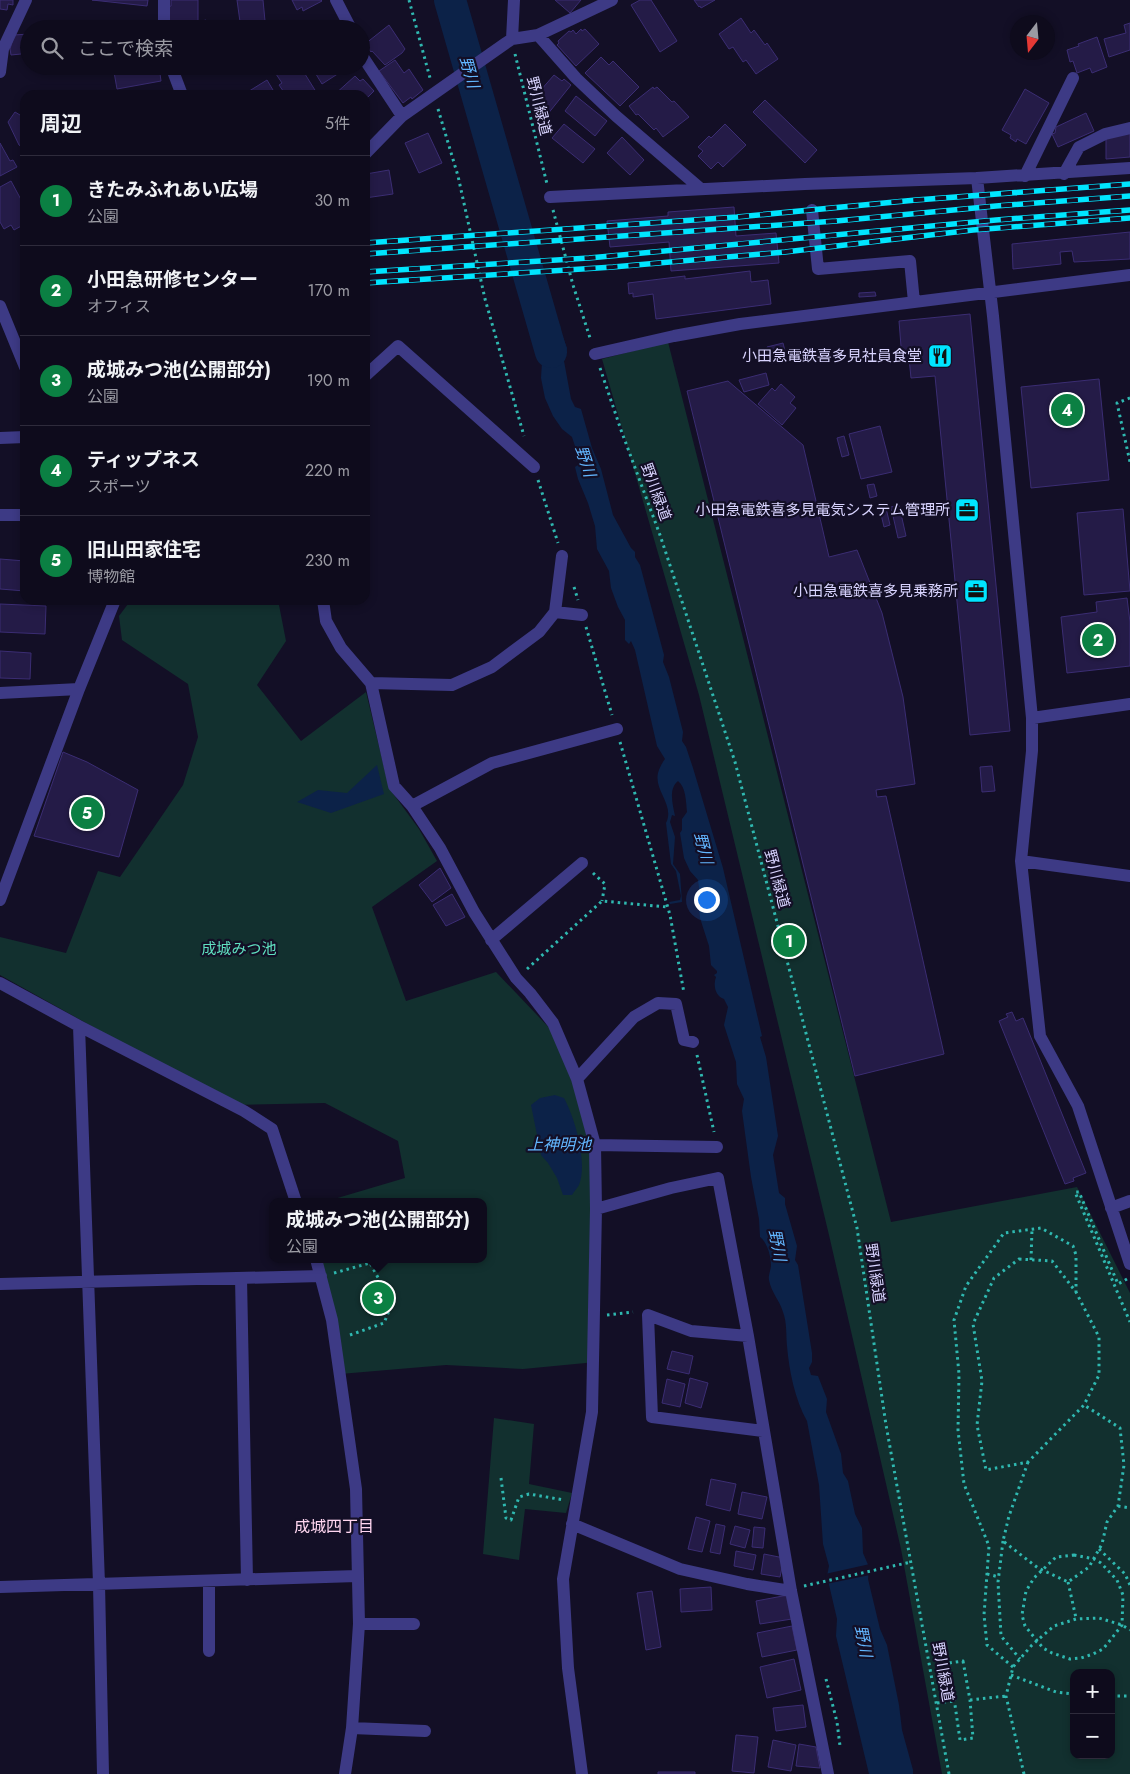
<!DOCTYPE html>
<html lang="ja">
<head>
<meta charset="utf-8">
<style>
	:root { --surface:#0e0b1c; --page:#171425; --text:#f1f3f6; --muted:#9b9ba3; --line:#2e2b3b; --accent:#0b8043 }
	body { margin:0; font-family:Jost,"Noto Sans JP",sans-serif; background:var(--page); color:var(--text) }
	.controls { position:absolute; right:15px; bottom:15px; display:grid; overflow:hidden; border-radius:10px; box-shadow:0 2px 8px #0003 }
	.controls button { width:45px; height:45px; display:grid; place-items:center; padding:0; border:0; border-bottom:1px solid var(--line); background:var(--surface); color:var(--text); font:25px sans-serif }
	.compass { position:absolute; left:1010px; top:15px; width:45px; height:45px; border-radius:50%; background:var(--surface); box-shadow:0 2px 8px #0003; rotate:196deg }
	.you { position:absolute; left:706px; top:899px; width:18px; height:18px; margin:-12px; border:4px solid #fff; border-radius:50%; background:#1a73e8; box-shadow:0 0 0 8px #1a73e833 }
	.badge { display:grid; place-items:center; width:32px; height:32px; border-radius:50%; background:var(--accent); color:#fff; font-size:16px; font-weight:700 }
	.pin { position:absolute; translate:-50% -50%; border:2px solid #fff; box-shadow:0 1px 5px #0006 }
	.popup { position:absolute; left:269px; top:1198px; width:218px; height:65px; box-sizing:border-box; display:grid; place-content:center; border-radius:10px; background:var(--surface); filter:drop-shadow(0 1px 4px #0005); font-size:16px; white-space:nowrap; color:var(--muted) }
	.popup b { font-size:19px; color:var(--text) }
	.popup::after { content:''; position:absolute; left:50%; top:100%; margin-left:-10px; border:10px solid transparent; border-top-color:var(--surface) }
	.list { margin:0; padding:0; list-style:none }
	h2 { display:flex; justify-content:space-between; align-items:center; height:65px; margin:0; padding:0 20px; font-size:21px }
	h2 small { font-size:16px; font-weight:400; color:var(--muted) }
	.list li { display:grid; grid-template-columns:32px 1fr auto; gap:15px; align-items:center; box-sizing:border-box; height:90px; padding:0 20px; border-top:1px solid var(--line) }
	.list b { display:block; font-size:19px; white-space:nowrap }
	.list p { margin:0; font-size:16px; white-space:nowrap; color:var(--muted) }
	.list em { font-size:16px; font-style:normal; color:var(--muted) }
	.icon { flex:none; width:28px; height:28px; fill:none; stroke:currentColor; stroke-width:2; stroke-linecap:round; stroke-linejoin:round }
	.map { position:relative; flex:none; width:1130px; height:1774px; overflow:hidden }
	.search { position:absolute; background:var(--surface); box-shadow:0 2px 8px #0003; left:20px; top:20px; width:350px; height:55px; display:flex; align-items:center; gap:12px; box-sizing:border-box; padding:0 18px; border-radius:28px; color:var(--muted); font-size:19px }
	.panel { position:absolute; background:var(--surface); box-shadow:0 2px 8px #0003; left:20px; top:90px; width:350px; height:515px; border-radius:15px }
	.map>svg:first-child { display:block }
	.green { fill:#12302f; fill-rule:evenodd }
	.water { fill:#0c2248 }
	.pier { fill:#130f26 }
	.lines { fill:none; stroke-linecap:round; stroke-linejoin:round }
	.river { stroke:#0c2248; stroke-width:32 }
	.building { fill:#241b47; stroke:#3b2d73 }
	.path { stroke:#2fb8b0; stroke-width:3; stroke-dasharray:2.5 4; stroke-linecap:butt }
	.minor { stroke:#3d3a85; stroke-width:12 }
	.rail-casing { stroke:#00e5ff; stroke-width:5.5 }
	.rail { stroke:#130f26; stroke-width:4; stroke-dasharray:11; stroke-linecap:butt }
	.labels { text-anchor:middle; stroke-width:4.5; stroke-linejoin:round; paint-order:stroke }
	.street-label { font-size:15px; fill:#d9d4ff; stroke:#130f26 }
	.poi-label { font-size:15px; fill:#d9d4ff; stroke:#130f26; text-anchor:end }
	.park-label { font-size:15px; fill:#5fe0c0; stroke:#130f26 }
	.water-label { font-size:16px; font-style:italic; fill:#62b6ff; stroke:#130f26 }
	.neighbourhood-label { font-size:16px; fill:#ffd6f0; stroke:#130f26 }
</style>
</head>
<body>
<div class="map">
<svg width="1130" height="1774" viewBox="0 0 1130 1774">
	<rect width="100%" height="100%" fill="#130f26"/>
	<path class="green" d="M668 342 891 1222 1077 1187 1130 1293V1774H942L901 1549 829 1235 699 695 602 359ZM1074 1673H1111V1755H1074Z
		M131 600H278L286 641 257 685 301 741 366 692 389 788 419 829 437 861 372 907 406 1001 496 972 557 1036 598 1142 596 1362 523 1369 446 1365 340 1374 316 1259H483V1202H324L405 1178 398 1141 325 1103 233 1105 0 975V937L66 953 98 871 120 877 183 785 198 737 188 684 122 640 119 616Z
		M494 1418 534 1424 529 1484 572 1493 566 1513 525 1509 519 1560 483 1554Z"/>
	<path class="water" d="M529 310H544L547 330C554 332 556 330 560 324L561 332 567 348 564 361 571 399 575 407 581 409 592 448 601 469 613 515 631 548 635 552V557L640 565 664 655 663 662 669 677 683 732 682 741 686 747 693 768 723 868 762 1036 760 1037 766 1057 778 1136 773 1155 779 1193 785 1198V1204L797 1246 795 1260 798 1265 812 1353V1362L809 1368 811 1375 818 1376 827 1399 826 1412 841 1454 843 1473 848 1481 855 1514 862 1528 863 1553 869 1567 868 1579 880 1629 887 1645 899 1705 902 1730 913 1770V1774H869L836 1636 837 1619 827 1576 829 1566 823 1544 819 1485 807 1421C795 1400 789 1370 787 1346 786 1335 787 1322 783 1312 780 1301 771 1292 769 1280 768 1275 771 1270 771 1265 771 1256 767 1242 760 1237L759 1219 751 1177 742 1111 744 1099 737 1084 736 1062 724 1025 728 1007 724 999C715 996 713 985 716 977L714 975 717 973V971L711 965 709 946 700 918 699 908 700 895 698 880 690 871 684 858 680 833 682 830V819L687 812C686 802 686 787 678 781 668 789 673 805 675 816L672 815 670 822 675 837 673 864 680 874 682 902 670 904 669 902 680 900 681 896 676 871 671 864 666 823C675 805 654 791 658 773 659 769 662 763 665 759L657 746 635 650 631 641 629 644 625 640V620L618 607 611 588 609 571 597 549 595 526 588 503 578 479 575 467 579 464V458L572 437 562 429 553 416 545 398 541 378 543 346Z
		M377 765 384 794 331 813 297 802 318 790 347 793Z
		M555 1095 564 1098C575 1118 588 1163 579 1185 577 1188 574 1192 572 1195H563L557 1178 548 1163 541 1155 531 1105 540 1098Z"/>
	<path class="pier" d="M870 1564V1575L826 1584 825 1574Z"/>
	<g class="lines">
		<path class="river" d="M450 0 551 352"/>
	</g>
	<path class="building" d="M0 0H13V5L8 4 7 10 0 9Z
		M92 0H148L147 6Z
		M171 0H198V22L206 20 209 29H180L177 28V24H169L168 7 171 6Z
		M237 0H263L265 21H260L261 29H241Z
		M292 0H321L322 1 303 11 302 7 297 10Z
		M555 0H581L570 13Z
		M640 0H651L677 41 660 52 631 5Z
		M694 0H715L701 8 700 6 699 7Z
		M741 18 751 33 754 30 765 45 767 43 778 59 756 74 746 60 743 62 733 47 729 49 719 34Z
		M1130 23V50L1109 57 1104 39 1126 33 1124 25Z
		M389 25 405 49 402 53 385 65 372 51 371 52 365 44Z
		M581 29 582 31 585 29 599 44 576 66 557 45 559 43 558 41 569 31 571 32 573 30 576 34Z
		M29 34V51L24 52 23 46H21V54L11 55 10 49 14 35Z
		M1097 37 1107 67 1092 73 1090 68 1077 73 1073 61 1070 62 1067 50 1079 46 1078 44Z
		M601 57 609 65 613 61 639 87 620 106 585 73Z
		M395 60 404 73 409 69 423 90 412 99 411 97 403 103 379 71Z
		M148 66H159L161 81 117 89 114 72Z
		M288 66H300L318 95H286L279 85 282 83 276 74Z
		M311 66H350L322 84Z
		M554 75 562 81 564 79 571 85 547 115 536 106 539 103 533 99Z
		M355 76 360 81 363 79 374 91 365 100V95H334Z
		M267 80 276 95H247L246 93Z
		M653 87 654 89 657 87 672 102 674 101 689 117 663 137 656 128 654 130 638 114 636 115 629 106Z
		M1025 89 1049 103 1026 144 1017 139 1016 142 1010 138 1011 135 1002 130Z
		M576 96 607 121 595 136 565 111Z
		M765 100 817 150 805 163 753 112Z
		M15 112 25 118V149L19 145 8 122Z
		M1086 113 1094 131 1058 147 1052 134 1055 133 1056 127Z
		M564 124 595 149 583 163 552 138Z
		M725 124 746 145 723 167 718 162 711 169 698 156 703 151 698 147 709 136 711 138Z
		M1130 131V157L1106 159V136Z
		M428 133 442 163 419 173 405 143Z
		M622 137 644 160 630 175 607 153Z
		M0 143 10 161 13 160 17 167 0 176Z
		M389 170 393 194 365 198 366 174Z
		M11 181 25 207V224L14 230 11 225 4 229 0 222V187Z
		M734 207 736 236 776 233 779 263 671 271 669 242 610 247 607 221 668 216V212Z
		M1130 232V259L1074 262 1072 251 1060 252 1061 264 1013 269 1012 244Z
		M750 271 751 282 768 280 771 304 656 319 653 294 633 297V293L629 294 628 283 685 276V279Z
		M875 292 876 296 859 297V293Z
		M970 314 1010 731 970 735 935 376 911 378 909 358 902 359 899 321Z
		M783 343 787 359 772 363 767 347Z
		M766 373 769 385 744 392 739 380Z
		M1099 379 1109 480 1031 488 1021 387Z
		M728 381 803 445 829 557 857 550 882 613 903 697 915 784 876 790 877 797 886 796 944 1054 855 1076 687 391Z
		M781 384 795 397 790 403 796 408 782 425 758 404 772 388 775 391Z
		M880 426 892 472 861 479 849 434Z
		M844 436 849 455 842 457 837 438Z
		M874 484 877 496 870 498 867 485Z
		M899 505 906 536 898 538 891 507Z
		M886 508 890 525 884 527 880 510Z
		M1123 509 1130 591 1084 595 1077 513Z
		M0 559 25 561V591L0 589Z
		M1127 598 1130 622V666L1067 673 1061 617 1097 612 1096 602Z
		M0 604 46 606 45 634 0 632Z
		M0 651 31 653 30 679 0 678Z
		M63 752 87 762 138 790 119 857 34 836Z
		M992 766 995 791 982 792 980 767Z
		M440 868 451 888 432 902 419 885Z
		M452 894 465 917 446 926 433 905Z
		M1012 1012 1016 1021 1023 1018 1086 1173 1073 1178 1074 1181 1065 1184 999 1021 1008 1017 1006 1014Z
		M672 1351 693 1356 689 1374 667 1369Z
		M690 1378 708 1383 701 1408 685 1403Z
		M667 1379 685 1384 680 1407 662 1403Z
		M711 1479 736 1484 730 1511 706 1505Z
		M742 1492 767 1497 762 1519 738 1514Z
		M696 1517 710 1521 702 1552 688 1549Z
		M716 1524 725 1526 720 1554 710 1552Z
		M735 1526 750 1530 745 1548 730 1544Z
		M754 1527 765 1528 763 1548 752 1547Z
		M736 1551 756 1555 753 1570 734 1566Z
		M764 1554 784 1558 780 1577 761 1574Z
		M711 1587 712 1610 681 1612 680 1589Z
		M652 1591 661 1647 646 1650 637 1593Z
		M788 1595 792 1619 760 1624 756 1601Z
		M792 1626 797 1650 762 1657 757 1633Z
		M794 1659 801 1690 767 1698 760 1667Z
		M803 1705 806 1727 776 1731 773 1708Z
		M736 1735 758 1737 754 1773 732 1771Z
		M773 1740 796 1745 791 1771 768 1767Z
		M799 1744 816 1747 820 1768 796 1766Z
		M658 1772H695V1774H658Z"/>
	<g class="lines">
		<path class="path" d="M409 0 430 78
			M515 54 547 184
			M438 109 458 176 485 299 524 436
			M553 210 573 285 591 341
			M600 368 621 430 660 535 735 762 857 1228 886 1425 949 1774
			M1130 398 1117 403 1130 462
			M538 480 558 543
			M574 587 578 600
			M586 627 612 715
			M620 742 670 915 684 993
			M593 873 605 884 602 901
			M527 969 602 901 667 907
			M697 1055 714 1132
			M1019 1259 1052 1261 1076 1292 1099 1337V1375L1084 1405 1028 1462 986 1470 977 1425 982 1381 973 1324 994 1278Z
			M1031 1260 1032 1229
			M334 1273 370 1263 369 1259
			M1127 1279 1118 1284 1079 1192H1075L1130 1322
			M607 1315 633 1312
			M350 1335 384 1323 389 1311 381 1283 370 1263
			M1028 1462 1009 1516 1003 1541 1038 1568 1068 1582 1089 1567 1102 1544 1107 1522 1118 1506 1124 1465 1120 1428 1084 1405
			M501 1478 506 1518 511 1520 519 1497 529 1494 564 1500
			M1118 1506 1130 1508
			M1003 1541 998 1582 1001 1636 1020 1659
			M1099 1549 1125 1574 1130 1585
			M1074 1555 1094 1559 1101 1563 1117 1580 1123 1595 1122 1625 1112 1638 1103 1649 1093 1654 1081 1658 1070 1659 1052 1653 1043 1648 1025 1626 1022 1615 1026 1591 1034 1578 1056 1557Z
			M987 1574 999 1577
			M1068 1582 1076 1618
			M804 1586 911 1562
			M963 1661 970 1700 973 1738 960 1740 949 1663Z
			M1013 1667 987 1645 984 1615 989 1546 964 1484 958 1430 959 1374 954 1320 966 1286 1004 1233 1041 1228 1073 1246 1076 1255V1292
			M1011 1675 1056 1692 1074 1694
			M826 1679 837 1722 840 1746
			M1111 1696H1130
			M970 1700 1006 1696
			M937 1703 954 1701
			M1024 1774 1006 1696 1013 1667 1032 1645 1054 1626 1076 1619 1099 1618 1122 1625 1130 1630"/>
		<path class="minor" d="M336 0 351 29
			M164 29V0
			M538 35 576 78 616 116 701 189
			M512 39 514 0
			M361 54 402 116
			M171 66 182 95
			M0 72 3 49 26 0
			M365 154 402 116 506 43 512 39 538 35 612 0
			M1064 174 1079 147 1105 134 1130 128
			M1025 176 1073 78
			M977 178 993 316 1032 718V751L1021 861 1040 1036 1078 1106 1130 1264
			M550 197 805 184 977 178 1130 168
			M812 210 818 269 910 261 914 302
			M0 306 25 367
			M595 354 674 336 740 324 1130 275
			M365 376 398 346 534 467
			M0 438 25 437
			M0 515H25
			M323 600 326 621 341 648 371 683 394 786 412 806 440 848 474 912 516 978 530 993 553 1023 577 1079 595 1145 596 1209 592 1412 563 1579 568 1668 582 1774
			M555 612 582 615
			M371 683 452 685 492 667 539 632 555 612 562 556
			M0 693 79 689
			M1032 718 1130 704
			M412 806 492 763 617 729
			M1021 861 1130 876
			M0 900 79 689 115 600
			M491 940 582 863
			M0 983 79 1026 244 1111 272 1129 296 1202
			M79 1026 99 1584 103 1774
			M577 1079 634 1017 658 1003 676 1004 684 1040 693 1042
			M595 1145 717 1147
			M1111 1208 1130 1201
			M596 1209 671 1188 718 1178 748 1336 791 1591 828 1774
			M316 1259 332 1320 356 1489 359 1624 352 1728 345 1774
			M241 1278 247 1580
			M0 1284 321 1276
			M748 1336 691 1331 648 1315 652 1417 763 1431
			M572 1524 680 1569 747 1584 791 1591
			M209 1581V1651
			M0 1587 357 1576
			M359 1624H414
			M352 1728 425 1731"/>
		<defs>
			<path id="rail" d="M365 243 737 217 916 200 1130 184
				M365 254 836 221 996 206 1130 196
				M365 272 589 258 996 220 1130 210
				M365 283 613 267 785 252 973 230 1130 218"/>
		</defs>
		<use href="#rail" class="rail-casing"/>
		<use href="#rail" class="rail"/>
	</g>
	<defs>
		<symbol id="restaurant-square" viewBox="-11 -11 22 22"><rect x="-9" y="-9" width="18" height="18" rx="4" fill="#00e5ff" stroke="#130f26"/><path d="M-5-6h1v4h1v-4h1v4h1v-4h1v5L-1.5 .5V6h-2V.5L-5-1ZM5-6V6H3V1.5H1.5Q1.5-4 5-6Z" fill="#111"/></symbol>
		<symbol id="office-square" viewBox="-11 -11 22 22"><rect x="-9" y="-9" width="18" height="18" rx="4" fill="#00e5ff" stroke="#130f26"/><path d="M-6-3h4V-5.5h4V-3h4V5H-6ZM-1-4.5V-3h2v-1.5ZM-6 0V1H6V0Z" fill="#111"/></symbol>
	</defs>
	<g fill-rule="evenodd">
		<use href="#restaurant-square" x="926" y="342" width="28" height="28"/>
		<use href="#office-square" x="953" y="496" width="28" height="28"/>
		<use href="#office-square" x="962" y="577" width="28" height="28"/>
	</g>
	<g class="labels">
		<g class="street-label">
			<text transform="translate(539 106) rotate(76)" y="5">野川緑道</text>
			<text transform="translate(656 492) rotate(70)" y="5">野川緑道</text>
			<text transform="translate(777 879) rotate(75)" y="5">野川緑道</text>
			<text transform="translate(875 1273) rotate(82)" y="5">野川緑道</text>
			<text transform="translate(943 1672) rotate(80)" y="5">野川緑道</text>
		</g>
		<g class="poi-label">
			<text x="922" y="361">小田急電鉄喜多見社員食堂</text>
			<text x="950" y="515">小田急電鉄喜多見電気システム管理所</text>
			<text x="958" y="596">小田急電鉄喜多見乗務所</text>
		</g>
		<g class="park-label">
			<text x="239" y="954">成城みつ池</text>
		</g>
		<g class="water-label">
			<text transform="translate(470 72) rotate(74)" y="6">野川</text>
			<text transform="translate(586 461) rotate(72)" y="6">野川</text>
			<text transform="translate(704 848) rotate(76)" y="6">野川</text>
			<text x="559" y="1150">上神明池</text>
			<text transform="translate(778 1245) rotate(79)" y="6">野川</text>
			<text transform="translate(864 1641) rotate(79)" y="6">野川</text>
		</g>
		<g class="neighbourhood-label">
			<text x="334" y="1532">成城四丁目</text>
		</g>
	</g>
</svg>
<div class="controls">
<button>+</button>
<button>−</button>
</div>
<svg class="compass" viewBox="-18 -18 36 36"><path d="M0-13l5 13h-10z" fill="#e53935"/><path d="M0 13l5-13h-10z" fill="#9b9ba3"/></svg>
<div class="you"></div>
<div class="pin badge" style="left:789px;top:941px">1</div>
<div class="pin badge" style="left:1098px;top:640px">2</div>
<div class="pin badge" style="left:378px;top:1298px">3</div>
<div class="popup"><b>成城みつ池(公開部分)</b>公園</div>
<div class="pin badge" style="left:1067px;top:410px">4</div>
<div class="pin badge" style="left:87px;top:813px">5</div>
<div class="search"><svg class="icon" aria-label="search" viewBox="0 0 24 24"><circle cx="10" cy="10" r="6"/><path d="M15 15l6 6"/></svg>ここで検索</div>
<section class="panel">
<h2>周辺<small>5件</small></h2>
<ul class="list">
<li><span class="badge">1</span><div><b>きたみふれあい広場</b><p>公園</p></div><em>30 m</em></li>
<li><span class="badge">2</span><div><b>小田急研修センター</b><p>オフィス</p></div><em>170 m</em></li>
<li><span class="badge">3</span><div><b>成城みつ池(公開部分)</b><p>公園</p></div><em>190 m</em></li>
<li><span class="badge">4</span><div><b>ティップネス</b><p>スポーツ</p></div><em>220 m</em></li>
<li><span class="badge">5</span><div><b>旧山田家住宅</b><p>博物館</p></div><em>230 m</em></li>
</ul>
</section>
</div>
</body>
</html>
